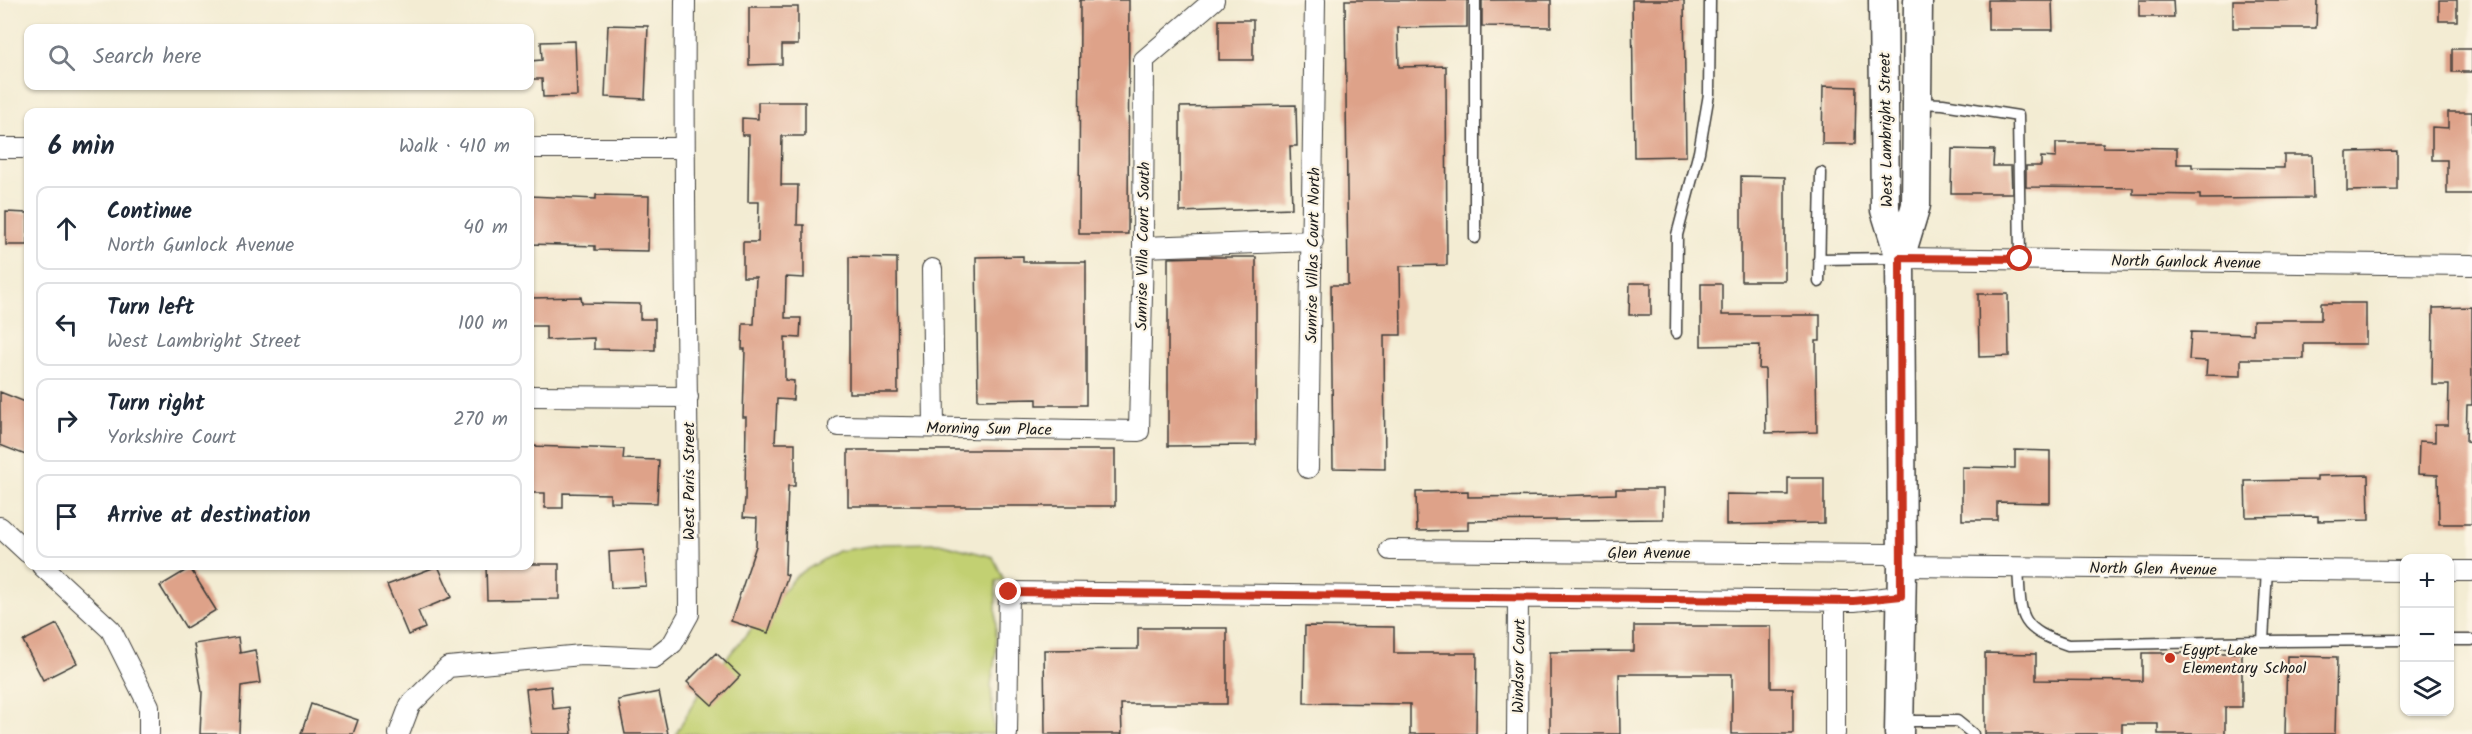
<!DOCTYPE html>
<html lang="en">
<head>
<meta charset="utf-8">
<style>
	:root { --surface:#fff; --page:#f6f6f7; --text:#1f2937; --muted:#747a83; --line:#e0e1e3 }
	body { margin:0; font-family:Kalam,sans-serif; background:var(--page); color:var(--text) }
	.controls { position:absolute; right:18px; bottom:18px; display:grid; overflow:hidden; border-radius:12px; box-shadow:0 2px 4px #0004 }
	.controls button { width:54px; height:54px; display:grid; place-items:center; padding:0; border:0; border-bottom:2px solid var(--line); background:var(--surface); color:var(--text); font:30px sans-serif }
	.stop { position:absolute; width:18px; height:18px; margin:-14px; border:4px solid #c8321e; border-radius:50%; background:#fff }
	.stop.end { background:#c8321e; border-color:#fff; box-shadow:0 2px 6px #0008 }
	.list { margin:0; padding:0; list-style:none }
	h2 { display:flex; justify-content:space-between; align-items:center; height:78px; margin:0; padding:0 24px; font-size:26px }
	h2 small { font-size:20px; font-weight:400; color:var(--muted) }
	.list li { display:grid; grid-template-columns:39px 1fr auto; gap:18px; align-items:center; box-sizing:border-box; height:84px; margin:0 12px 12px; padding:0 12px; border:2px solid var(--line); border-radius:12px }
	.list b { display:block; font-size:22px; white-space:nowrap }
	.list p { margin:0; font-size:20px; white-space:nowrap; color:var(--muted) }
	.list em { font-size:20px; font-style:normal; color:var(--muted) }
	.icon { flex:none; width:33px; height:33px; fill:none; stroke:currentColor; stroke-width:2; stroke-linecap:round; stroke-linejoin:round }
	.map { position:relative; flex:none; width:2472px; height:734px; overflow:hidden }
	.search { position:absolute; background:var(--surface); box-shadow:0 2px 4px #0004; left:24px; top:24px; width:510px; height:66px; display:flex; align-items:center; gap:15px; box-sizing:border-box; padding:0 21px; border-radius:12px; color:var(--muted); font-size:22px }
	.panel { position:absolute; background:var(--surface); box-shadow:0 2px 4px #0004; left:24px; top:108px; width:510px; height:462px; border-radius:12px }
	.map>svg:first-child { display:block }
	.green { fill:#c2d072; stroke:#6f7647; stroke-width:1.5 }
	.building { fill:#dea289 }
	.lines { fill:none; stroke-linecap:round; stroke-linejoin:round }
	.lane-casing { stroke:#3c3b37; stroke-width:13 }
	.street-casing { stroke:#3c3b37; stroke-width:22 }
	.secondary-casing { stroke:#3c3b37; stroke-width:31 }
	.lane { stroke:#fff; stroke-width:10 }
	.street { stroke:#fff; stroke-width:20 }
	.secondary { stroke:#fff; stroke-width:28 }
	.route { stroke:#c8321e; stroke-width:8 }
	.poi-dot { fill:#c8321e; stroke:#fcf5e5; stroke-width:2 }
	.labels { text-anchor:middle; stroke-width:4.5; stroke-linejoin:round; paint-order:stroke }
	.street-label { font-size:16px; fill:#1c1c1c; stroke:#fcf5e5 }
	.poi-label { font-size:16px; fill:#1c1c1c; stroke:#fcf5e5; text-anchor:start }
</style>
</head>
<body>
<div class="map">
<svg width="2472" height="734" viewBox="0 0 2472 734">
	<rect width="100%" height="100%" fill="#fcf5e5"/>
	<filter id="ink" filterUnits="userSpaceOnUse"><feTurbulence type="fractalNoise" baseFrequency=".0167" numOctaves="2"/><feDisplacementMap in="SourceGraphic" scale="12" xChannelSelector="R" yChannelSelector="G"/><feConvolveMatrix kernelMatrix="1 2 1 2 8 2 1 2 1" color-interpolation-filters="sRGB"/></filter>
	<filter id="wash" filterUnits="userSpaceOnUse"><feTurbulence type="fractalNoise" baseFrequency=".008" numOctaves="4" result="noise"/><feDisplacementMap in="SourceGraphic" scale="24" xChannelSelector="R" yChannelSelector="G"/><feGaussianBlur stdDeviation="1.35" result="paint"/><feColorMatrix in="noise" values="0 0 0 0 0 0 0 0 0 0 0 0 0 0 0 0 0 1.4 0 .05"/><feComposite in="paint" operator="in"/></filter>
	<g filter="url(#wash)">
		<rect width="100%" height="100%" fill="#f3ecd3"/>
		<path class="green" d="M939 543 993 557 1004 580 996 581V652L991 685 994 734H676L703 686 797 575 838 551 883 544Z"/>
		<g id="blocks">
			<path class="building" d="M1080 0H1129L1128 234H1079Z
				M1345 0H1467V27L1398 28 1399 67 1446 66 1447 265 1400 266 1401 335H1384L1385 469 1333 468 1331 285H1348Z
				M1482 0H1551V27L1482 26Z
				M1632 0H1684L1686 156 1634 157Z
				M1988 0H2052L2053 30H1988Z
				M2139 0H2173L2174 17H2139Z
				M2233 0H2317L2316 28H2233Z
				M2439 0H2457V21H2439Z
				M749 7H798V45H782V64L749 65Z
				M1219 20H1253V60H1219Z
				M608 25 648 26 645 99 605 97Z
				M575 41 577 96 543 97 542 79H530V61L542 60 541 42Z
				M2452 49H2472V72H2452Z
				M1823 86 1856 87 1855 144H1822Z
				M758 102H805V136H782L781 185H798L797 225H804V278L786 277 785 318H801L800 338 785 337V380L794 381 793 400 777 399 775 443H795V486H788L785 574 788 575 768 633 731 621 756 546 757 518 743 517 745 499 746 417H743L745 349H742L743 324H754L756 277H743V242H758L759 202H748L749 135H742V118L758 119Z
				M1296 105 1297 146H1290L1292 208 1180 212V107Z
				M2448 112H2472V194H2447V160H2432V127L2448 128Z
				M2056 143H2103V147L2177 148V164H2192V167L2284 168V155H2312L2313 198 2200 199V195L2133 194V188L2026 187V166H2041V157L2056 158Z
				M1952 149 1994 150 1993 166H2011L2012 193H1951Z
				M2397 151V190L2347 191V152Z
				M1741 176 1785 177V281H1741Z
				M596 195 649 196 648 251 595 250V246L530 244V196L596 199Z
				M6 212 28 213V245H6Z
				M1023 256V262H1086V405H1037V399L978 400 976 257Z
				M849 257 897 258 898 393H849Z
				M1203 257H1256V445L1168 446V258Z
				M1630 283H1651V315H1629Z
				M1701 284H1722V315H1820V341H1816V368L1817 432 1766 433 1765 369H1759L1760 345 1701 346Z
				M1978 294H2008L2009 356 1979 357Z
				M581 297 582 303 640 304V319H655V350L594 349V338L546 340V326H530V298Z
				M2321 303H2366V344H2304V359H2241V376L2206 375 2207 361 2189 360 2191 332 2253 334V320H2321Z
				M2472 307V405H2467L2466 442 2472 443V524H2439L2438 475 2418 474 2419 441 2435 442V425H2448L2449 385H2432L2433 308Z
				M0 392 28 403V456L0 445Z
				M530 446 624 449 623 459 659 460 657 503 610 502V494L563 493V508H545V493H530Z
				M848 450H1115V506H848Z
				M2015 450 2050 451V503L1997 502V520H1962V467L2015 468Z
				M2368 475 2369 520 2318 521V516L2246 517 2245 481 2317 480V476Z
				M1788 478H1824V523L1726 525V494L1788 495Z
				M1616 489H1663V519L1468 521V530L1417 531 1416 492 1468 491V497L1553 496 1616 494Z
				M644 550 646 586 611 588 609 552Z
				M530 564H559V599L487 600 486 566Z
				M438 566 452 597 418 611 425 628 408 635 387 585Z
				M190 568 216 610 186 628 160 586Z
				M57 624 77 663 43 680 23 641Z
				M1305 626 1394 627V653H1477L1476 734H1410V704L1304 703Z
				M1634 626H1771V688H1793V734H1732V674H1619L1620 734H1550V652L1634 651Z
				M1138 628H1227V704H1121L1122 734H1045L1044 650 1138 649Z
				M238 637 240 653 255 650 260 683 241 686 239 734H200L202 692 194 644Z
				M716 653 740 676 712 705 687 682Z
				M1985 653 2036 654V680L2142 681V653H2242V707H2225V734H2158V724H2122V734H1985Z
				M2287 656 2337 657 2335 734H2285Z
				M551 686 553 709 569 707 572 734H531L526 689Z
				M659 692 668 734H625L618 700Z
				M311 704 358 720 353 734H301Z"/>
		</g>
	</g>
	<g filter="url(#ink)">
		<use href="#blocks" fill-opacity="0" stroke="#3c3b37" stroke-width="1.5"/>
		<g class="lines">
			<defs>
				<path id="lane" d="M1917 103 1943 104 2018 116 2020 259
					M1475 238V0
					M1819 259 1897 258
					M1819 282 1821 173
					M1676 333 1677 235 1699 152 1709 94 1710 0
					M2018 567C2021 617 2017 628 2068 645L2263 641 2267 569
					M2450 640H2472
					M2263 641 2404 640
					M1900 721H1957L1973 734"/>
				<path id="street" d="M0 148H28
					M530 148H683
					M1143 247 1313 241
					M1900 258 2472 265
					M932 269 934 427
					M530 396 688 397
					M839 426 1139 431 1143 247 1144 60 1214 0
					M1308 468 1315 0
					M0 527 28 553
					M1390 550 1889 554 1902 566 2404 571
					M42 566 111 630 149 706V734
					M2450 571H2472
					M399 734 410 705 448 667 582 655 654 658 673 643 689 614C688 409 683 205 685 0
					M1007 734 1009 592 1854 601 1901 596
					M1517 734 1518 597
					M1835 734V600"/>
				<path id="secondary" d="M1883 0 1885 210 1900 258
					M1899 734 1902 566 1900 258 1916 205 1918 0"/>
			</defs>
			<use href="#lane" class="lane-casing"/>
			<use href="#street" class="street-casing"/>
			<use href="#secondary" class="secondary-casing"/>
			<use href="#lane" class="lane"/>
			<use href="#street" class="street"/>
			<use href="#secondary" class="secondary"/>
		</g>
	</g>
	<g class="lines" filter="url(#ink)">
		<path class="route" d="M1009 592 1854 601 1901 596 1900 258 2020 259"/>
	</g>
	<circle class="poi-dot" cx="2170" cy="658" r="6"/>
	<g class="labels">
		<g class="street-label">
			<text transform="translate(1885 130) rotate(-91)" y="6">West Lambright Street</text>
			<text transform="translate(1142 246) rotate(-89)" y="6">Sunrise Villa Court South</text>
			<text transform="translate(1312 255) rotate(-89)" y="6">Sunrise Villas Court North</text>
			<text transform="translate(2186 261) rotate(1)" y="6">North Gunlock Avenue</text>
			<text transform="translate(989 428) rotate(1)" y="6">Morning Sun Place</text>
			<text transform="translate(688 481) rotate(-90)" y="6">West Paris Street</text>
			<text x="1649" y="558">Glen Avenue</text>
			<text transform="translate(2153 568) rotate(1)" y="6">North Glen Avenue</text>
			<text transform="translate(1518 666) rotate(-89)" y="6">Windsor Court</text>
		</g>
		<g class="poi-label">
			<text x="2182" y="655">Egypt Lake<tspan x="2182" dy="18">Elementary School</tspan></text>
		</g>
	</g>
</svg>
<div class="controls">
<button>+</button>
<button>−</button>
<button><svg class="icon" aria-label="layers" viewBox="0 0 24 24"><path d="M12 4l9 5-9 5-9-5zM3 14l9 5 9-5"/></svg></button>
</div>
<div class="stop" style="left:2020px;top:259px"></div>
<div class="stop end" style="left:1009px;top:592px"></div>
<div class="search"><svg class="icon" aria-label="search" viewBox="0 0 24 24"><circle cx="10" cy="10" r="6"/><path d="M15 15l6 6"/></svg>Search here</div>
<section class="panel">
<h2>6 min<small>Walk · 410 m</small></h2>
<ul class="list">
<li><svg class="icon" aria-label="ahead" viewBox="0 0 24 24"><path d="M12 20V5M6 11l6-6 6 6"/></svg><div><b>Continue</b><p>North Gunlock Avenue</p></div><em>40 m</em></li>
<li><svg class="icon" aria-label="left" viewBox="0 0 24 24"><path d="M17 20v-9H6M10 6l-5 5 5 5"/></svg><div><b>Turn left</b><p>West Lambright Street</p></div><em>100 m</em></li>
<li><svg class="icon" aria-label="right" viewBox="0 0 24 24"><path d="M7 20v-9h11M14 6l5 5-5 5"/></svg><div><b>Turn right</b><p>Yorkshire Court</p></div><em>270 m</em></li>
<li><svg class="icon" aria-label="arrive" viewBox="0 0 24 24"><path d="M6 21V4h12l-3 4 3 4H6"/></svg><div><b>Arrive at destination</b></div></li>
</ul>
</section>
</div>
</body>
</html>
